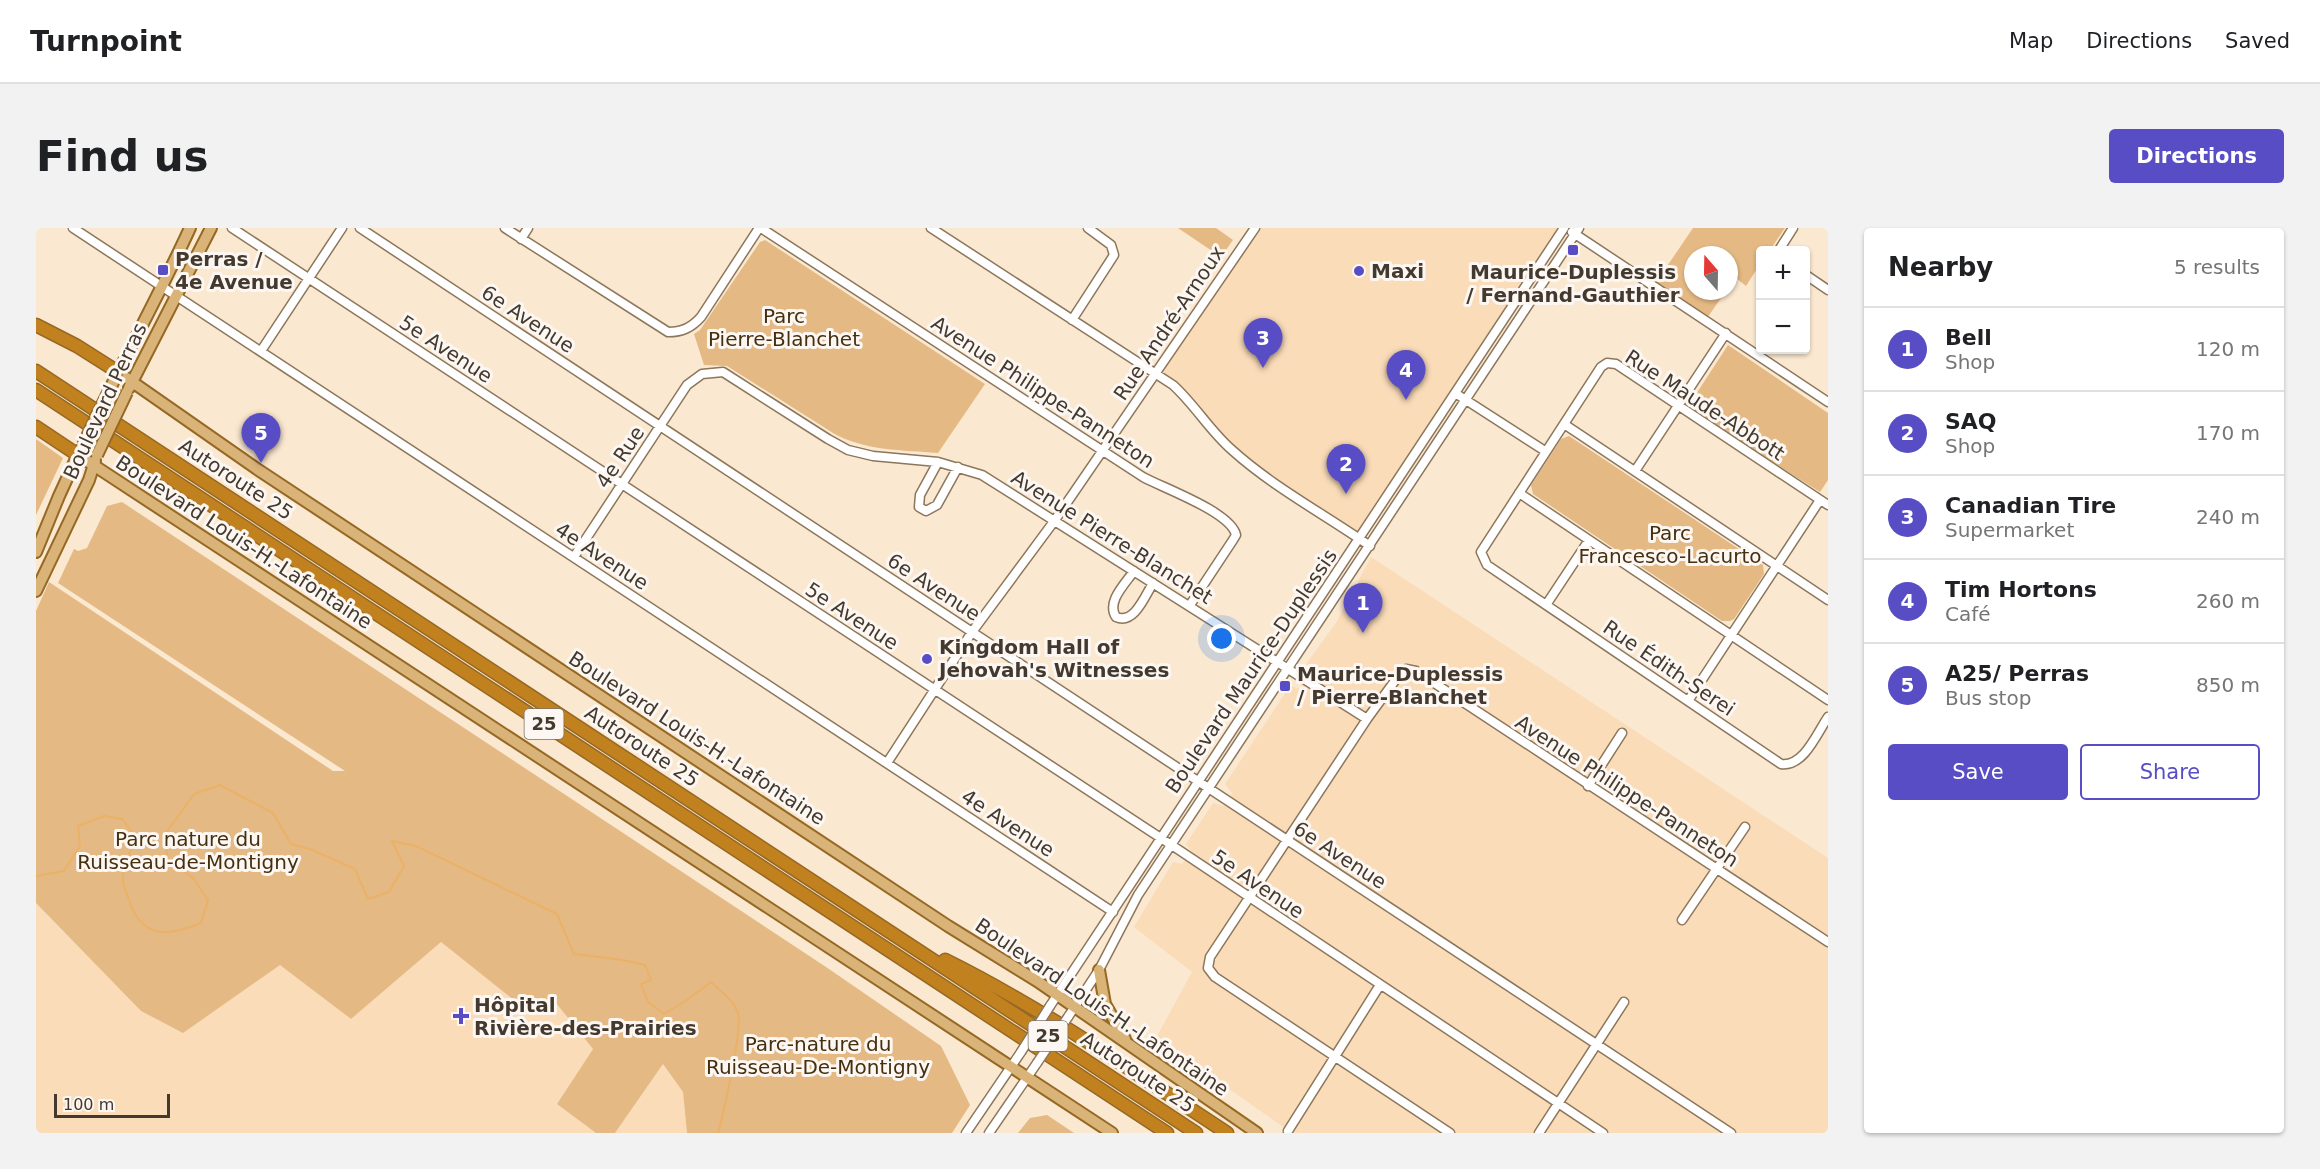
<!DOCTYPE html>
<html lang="en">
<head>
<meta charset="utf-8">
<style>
	:root { --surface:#fff; --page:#f2f2f2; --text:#202124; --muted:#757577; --line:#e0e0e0; --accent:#584dc5 }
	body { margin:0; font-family:"DejaVu Sans",sans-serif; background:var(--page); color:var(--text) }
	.controls { position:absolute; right:18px; top:18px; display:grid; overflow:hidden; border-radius:6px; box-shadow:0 2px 4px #0004 }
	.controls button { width:54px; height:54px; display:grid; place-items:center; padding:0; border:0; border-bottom:2px solid var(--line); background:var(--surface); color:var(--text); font:30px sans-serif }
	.compass { position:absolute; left:1648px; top:18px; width:54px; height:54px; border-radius:50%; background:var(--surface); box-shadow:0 2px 4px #0004; rotate:340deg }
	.scale { position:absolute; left:18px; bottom:15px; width:116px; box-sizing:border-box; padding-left:6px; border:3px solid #43392e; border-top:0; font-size:16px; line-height:21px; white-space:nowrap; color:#43392e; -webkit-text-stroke:4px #fcf7f2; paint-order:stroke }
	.you { position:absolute; left:1186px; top:411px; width:21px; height:21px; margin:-15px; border:4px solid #fff; border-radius:50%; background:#1a73e8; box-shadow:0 0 0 9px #1a73e833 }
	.badge { display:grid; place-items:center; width:39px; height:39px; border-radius:50%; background:var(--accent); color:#fff; font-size:20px; font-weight:700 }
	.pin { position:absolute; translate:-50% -50px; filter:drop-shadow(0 2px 3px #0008) }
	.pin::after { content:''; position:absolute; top:32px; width:21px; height:18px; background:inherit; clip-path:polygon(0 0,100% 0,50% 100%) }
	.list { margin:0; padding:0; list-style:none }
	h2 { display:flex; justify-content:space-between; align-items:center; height:78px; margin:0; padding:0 24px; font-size:26px }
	h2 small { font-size:20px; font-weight:400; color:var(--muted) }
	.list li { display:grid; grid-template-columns:39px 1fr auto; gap:18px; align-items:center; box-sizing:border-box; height:84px; padding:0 24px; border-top:2px solid var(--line) }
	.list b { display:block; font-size:22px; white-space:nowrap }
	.list p { margin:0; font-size:20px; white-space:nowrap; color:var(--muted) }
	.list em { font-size:20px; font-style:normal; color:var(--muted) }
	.actions { display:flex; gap:12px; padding:18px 24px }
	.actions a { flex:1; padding:14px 0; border:2px solid var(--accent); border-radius:6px; text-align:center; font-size:21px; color:var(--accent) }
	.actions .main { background:var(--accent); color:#fff }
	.map { position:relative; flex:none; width:1792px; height:905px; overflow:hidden; border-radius:6px }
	header { display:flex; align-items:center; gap:36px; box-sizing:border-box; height:84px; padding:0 30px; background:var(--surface); border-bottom:2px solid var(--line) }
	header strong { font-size:28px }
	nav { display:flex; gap:33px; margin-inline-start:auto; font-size:21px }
	.intro { display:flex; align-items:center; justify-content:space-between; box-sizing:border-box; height:144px; padding:0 36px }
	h1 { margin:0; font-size:42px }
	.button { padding:15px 27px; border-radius:6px; background:var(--accent); color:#fff; font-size:21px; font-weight:700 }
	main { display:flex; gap:36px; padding:0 36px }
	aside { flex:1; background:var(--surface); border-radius:6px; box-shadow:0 2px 4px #0004 }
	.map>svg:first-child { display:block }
	.built { fill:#fadcb9 }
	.green { fill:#e4b984 }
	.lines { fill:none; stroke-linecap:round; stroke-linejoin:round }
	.stream { stroke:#ebb166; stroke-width:2 }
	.minor-casing { stroke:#8c765c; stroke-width:11 }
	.major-casing { stroke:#956824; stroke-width:14 }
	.highway-casing { stroke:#956824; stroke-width:15 }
	.minor { stroke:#fff; stroke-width:8 }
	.major { stroke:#dab379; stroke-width:10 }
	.highway { stroke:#c1811f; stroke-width:12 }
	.minor-bridge-casing { stroke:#8c765c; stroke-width:11; stroke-linecap:butt }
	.major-bridge-casing { stroke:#956824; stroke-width:14; stroke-linecap:butt }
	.minor-bridge { stroke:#fff; stroke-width:8 }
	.major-bridge { stroke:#dab379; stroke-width:10 }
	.poi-dot { fill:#584dc5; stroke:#fcf7f2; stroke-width:2 }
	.labels { text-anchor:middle; stroke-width:6; stroke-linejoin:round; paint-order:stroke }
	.shield { fill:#fcf7f2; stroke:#7a7269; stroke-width:1.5 }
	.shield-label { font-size:18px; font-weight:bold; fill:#43392e }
	.poi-label { font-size:20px; font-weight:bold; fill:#43392e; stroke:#fcf7f2; text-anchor:start }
	.park-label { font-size:20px; fill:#462f0e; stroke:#fcf7f2 }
	.street-label { font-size:20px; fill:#43392e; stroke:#fcf7f2 }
</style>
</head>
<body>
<header>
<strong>Turnpoint</strong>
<nav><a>Map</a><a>Directions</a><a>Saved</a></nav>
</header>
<div class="intro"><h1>Find us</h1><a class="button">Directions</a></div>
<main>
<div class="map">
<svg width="1792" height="905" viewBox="0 0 1792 905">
	<rect width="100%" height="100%" fill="#fbe8d0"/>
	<path class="built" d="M1220 0H1521L1323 311 1213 237 1164 184 1118 145Z
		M1335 329 1792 630V905H1256L1120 810 1156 744 1098 699 1137 634 1146 636 1156 624 1150 616 1177 575 1188 578 1196 565 1189 556 1254 458 1265 461 1278 442 1270 436 1300 395Z
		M0 675 105 783 147 805 244 736 315 791 405 714 493 784 520 775 557 821 521 876 560 905H0Z
		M627 836 647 864 651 905H579Z"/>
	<path class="green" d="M1142 0H1180L1197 12 1185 29Z
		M1657 0H1749L1734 22H1724V36L1710 58 1700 50 1693 59V27H1657V63H1690L1671 90 1619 56Z
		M729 12 949 156 902 225C867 222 829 223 797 205L691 138 668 137 658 106 664 102 724 14Z
		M1692 117 1792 185V252L1784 264 1651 180Z
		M1533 208 1727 337 1728 346 1698 391 1694 393H1686L1497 266 1495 257 1525 211Z
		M0 211 27 230 0 287Z
		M86 274 790 739 905 818 934 877 916 905H651L647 864 627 836 579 905H560L521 876 557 821 520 775 493 784 405 714 315 791 244 737 147 805 105 783 0 675V383L13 354 297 543H309L22 355 38 321 42 323 51 320 71 278Z
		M1011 887 1038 905H982L994 890Z"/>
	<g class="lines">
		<path class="stream" d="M0 648 28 643 44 618 42 598 68 588 86 591 100 609C95 623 86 639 87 654 88 660 91 667 93 672 106 712 133 708 165 695L172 672 157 650 131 631 130 605 158 566 184 557 237 585 255 616 274 621 319 641 332 671 353 664 368 638 356 613 380 618 521 686 538 726 587 732 609 737 615 752 605 756 612 774 628 786 651 772 675 754C685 764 697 771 702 785 707 799 687 887 682 905"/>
		<defs>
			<path id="minor" d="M37 0 1077 684
				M196 0 1143 622 1567 905
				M324 0 1695 905
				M469 0 632 104C646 104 655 100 665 89L723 0
				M725 0 1107 249C1127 260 1195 284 1200 307L1197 312 1154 377
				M895 0 1137 157C1159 177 1174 203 1196 222 1237 259 1288 286 1334 318
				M1536 4 1792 174
				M485 11 492 0
				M1743 22 1757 0
				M1770 47 1792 62
				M1036 92 1078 27 1075 17 1052 0
				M225 123 306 0
				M1419 165 1509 223
				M1528 196 1792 372
				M902 234 884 267 883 279 890 283 901 277 922 239
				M1599 243 1690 105
				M1483 265 1792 472
				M1792 277 1580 136 1571 135 1565 139 1445 324 1451 337 1745 536C1768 539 1781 505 1792 489
				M538 329 651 157 666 146 687 144 792 211 812 222 837 228 902 234 946 247 1331 491
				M1098 343C1089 356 1070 374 1080 389 1098 397 1109 368 1117 355
				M1510 377 1553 312
				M1652 473 1784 272
				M851 535 936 404 1019 292 1219 0
				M1552 558 1586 505
				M1646 692 1709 599
				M1014 778 1528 0
				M1032 789 1063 742 1102 667 1543 0
				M1252 903 1344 757
				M930 905 985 824
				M953 905 1001 835
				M1414 905 1179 749 1172 740 1174 729 1331 491 1366 443 1370 441 1380 443 1792 714
				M1503 905 1588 774"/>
			<path id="major" d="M82 144 221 241 912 698 1001 753 1221 905
				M93 160 175 0
				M65 179C94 119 126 61 154 0
				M42 227 1076 905
				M0 324 23 268 44 222
				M0 363 53 252 59 233
				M1063 742 1069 776 1089 811"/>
			<path id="highway" d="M0 97 41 118 82 144
				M0 143 1160 905
				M0 162 1131 905
				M0 199 42 227
				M909 732C1008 781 1099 845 1191 905"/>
		</defs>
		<use href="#minor" class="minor-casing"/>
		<use href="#major" class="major-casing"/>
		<use href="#highway" class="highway-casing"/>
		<use href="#minor" class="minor"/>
		<use href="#major" class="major"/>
		<use href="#highway" class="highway"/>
		<defs>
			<path id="minor-bridge" d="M985 824 1014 778
				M1001 835 1032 789"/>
			<path id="major-bridge" d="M47 217 65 179
				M61 227 91 164"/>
		</defs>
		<use href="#minor-bridge" class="minor-bridge-casing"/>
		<use href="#major-bridge" class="major-bridge-casing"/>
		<use href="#minor-bridge" class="minor-bridge"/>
		<use href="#major-bridge" class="major-bridge"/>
	</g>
	<g class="poi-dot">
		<rect x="1531" y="16" width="12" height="12" rx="3"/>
		<rect x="121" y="36" width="12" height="12" rx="3"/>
		<circle cx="1323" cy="43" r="6"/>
		<circle cx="891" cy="431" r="6"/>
		<rect x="1243" y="452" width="12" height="12" rx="3"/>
		<path d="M422 779h6v6h6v6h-6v6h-6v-6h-6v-6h6z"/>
	</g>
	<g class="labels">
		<g class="shield">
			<rect x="488.5" y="481" width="39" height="30" rx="4.5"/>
			<rect x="992.5" y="793" width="39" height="30" rx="4.5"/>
		</g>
		<g class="shield-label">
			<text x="508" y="502">25</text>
			<text x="1012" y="814">25</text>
		</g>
		<g class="poi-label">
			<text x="139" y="38">Perras /<tspan x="139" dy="23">4e Avenue</tspan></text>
			<text x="1335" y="50">Maxi</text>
			<text x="1537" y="51" text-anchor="middle">Maurice-Duplessis<tspan x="1537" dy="23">/ Fernand-Gauthier</tspan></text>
			<text x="903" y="426">Kingdom Hall of<tspan x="903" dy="23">Jehovah's Witnesses</tspan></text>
			<text x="1261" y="453">Maurice-Duplessis<tspan x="1261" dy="23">/ Pierre-Blanchet</tspan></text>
			<text x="438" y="784">Hôpital<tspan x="438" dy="23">Rivière-des-Prairies</tspan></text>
		</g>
		<g class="park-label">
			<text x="748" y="95">Parc<tspan x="748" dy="23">Pierre-Blanchet</tspan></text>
			<text x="1634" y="312">Parc<tspan x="1634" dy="23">Francesco-Lacurto</tspan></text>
			<text x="152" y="618">Parc nature du<tspan x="152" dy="23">Ruisseau-de-Montigny</tspan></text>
			<text x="782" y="823">Parc-nature du<tspan x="782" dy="23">Ruisseau-De-Montigny</tspan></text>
		</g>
		<g class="street-label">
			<text transform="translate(492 91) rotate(33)" y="7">6e Avenue</text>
			<text transform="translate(1133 95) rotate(-56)" y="7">Rue André-Arnoux</text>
			<text transform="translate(410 121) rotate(33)" y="7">5e Avenue</text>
			<text transform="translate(1007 164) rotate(33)" y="7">Avenue Philippe-Panneton</text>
			<text transform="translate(69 173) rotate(-65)" y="7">Boulevard Perras</text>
			<text transform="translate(1669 177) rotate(33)" y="7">Rue Maude-Abbott</text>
			<text transform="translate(584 229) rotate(-56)" y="7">4e Rue</text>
			<text transform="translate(200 251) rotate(33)" y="7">Autoroute 25</text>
			<text transform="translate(1076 309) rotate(32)" y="7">Avenue Pierre-Blanchet</text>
			<text transform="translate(208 314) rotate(33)" y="7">Boulevard Louis-H.-Lafontaine</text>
			<text transform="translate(566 328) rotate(33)" y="7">4e Avenue</text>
			<text transform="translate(898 359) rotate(33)" y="7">6e Avenue</text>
			<text transform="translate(816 388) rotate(33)" y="7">5e Avenue</text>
			<text transform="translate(1633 440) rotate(34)" y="7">Rue Édith-Serei</text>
			<text transform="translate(1215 443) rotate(-56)" y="7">Boulevard Maurice-Duplessis</text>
			<text transform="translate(661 510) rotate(33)" y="7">Boulevard Louis-H.-Lafontaine</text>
			<text transform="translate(606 518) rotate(33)" y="7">Autoroute 25</text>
			<text transform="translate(1591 563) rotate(33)" y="7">Avenue Philippe-Panneton</text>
			<text transform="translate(972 595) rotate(33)" y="7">4e Avenue</text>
			<text transform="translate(1304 627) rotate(33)" y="7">6e Avenue</text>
			<text transform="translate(1222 656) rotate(34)" y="7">5e Avenue</text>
			<text transform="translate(1066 779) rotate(34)" y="7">Boulevard Louis-H.-Lafontaine</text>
			<text transform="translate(1102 844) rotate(33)" y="7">Autoroute 25</text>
		</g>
	</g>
</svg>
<div class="controls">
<button>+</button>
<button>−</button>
</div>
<svg class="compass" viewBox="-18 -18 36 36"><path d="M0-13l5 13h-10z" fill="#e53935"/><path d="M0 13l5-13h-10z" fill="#757577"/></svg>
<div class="scale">100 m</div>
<div class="you"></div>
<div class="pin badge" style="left:1327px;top:405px">1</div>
<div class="pin badge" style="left:1310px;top:266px">2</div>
<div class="pin badge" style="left:1227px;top:140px">3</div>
<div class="pin badge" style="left:1370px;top:172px">4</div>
<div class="pin badge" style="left:225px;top:235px">5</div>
</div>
<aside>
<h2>Nearby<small>5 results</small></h2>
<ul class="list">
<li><span class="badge">1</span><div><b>Bell</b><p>Shop</p></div><em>120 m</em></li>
<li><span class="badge">2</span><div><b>SAQ</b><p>Shop</p></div><em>170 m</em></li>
<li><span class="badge">3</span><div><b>Canadian Tire</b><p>Supermarket</p></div><em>240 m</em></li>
<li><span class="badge">4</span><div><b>Tim Hortons</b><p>Café</p></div><em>260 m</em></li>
<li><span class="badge">5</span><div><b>A25/ Perras</b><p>Bus stop</p></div><em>850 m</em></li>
</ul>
<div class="actions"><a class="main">Save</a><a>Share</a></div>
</aside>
</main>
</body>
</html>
